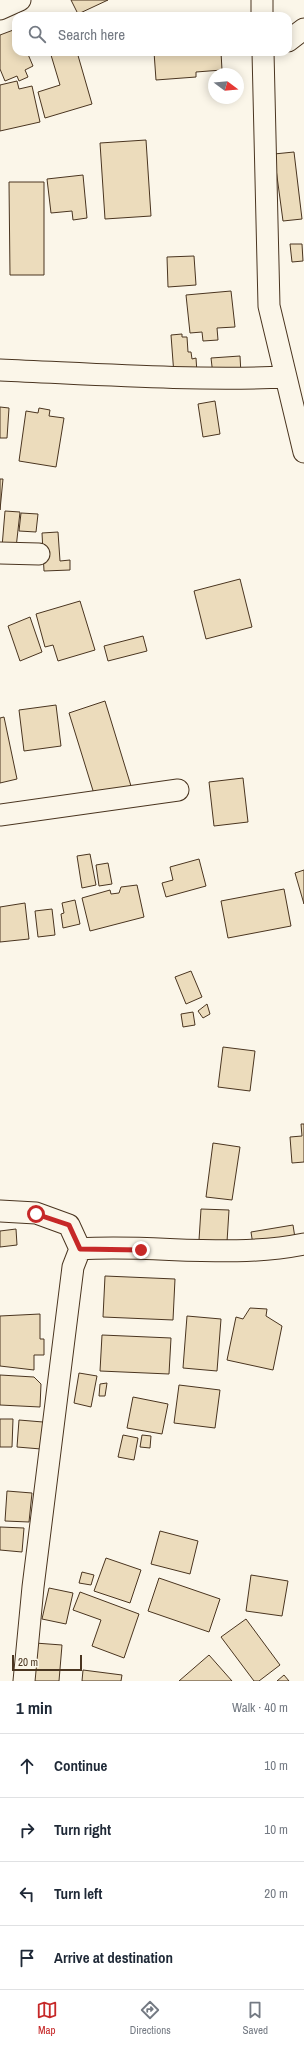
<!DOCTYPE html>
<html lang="en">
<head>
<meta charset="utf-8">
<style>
	:root { --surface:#fff; --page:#f2f2f3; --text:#1f2937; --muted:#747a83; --line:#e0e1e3; --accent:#c62828 }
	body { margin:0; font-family:"Archivo Narrow",sans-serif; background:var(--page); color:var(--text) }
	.compass { position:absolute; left:208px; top:68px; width:36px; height:36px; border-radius:50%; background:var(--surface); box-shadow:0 2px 10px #0003; rotate:106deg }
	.scale { position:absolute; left:12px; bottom:10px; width:70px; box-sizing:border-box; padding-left:4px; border:2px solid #4a3520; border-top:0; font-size:11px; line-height:14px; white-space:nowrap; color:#4a3520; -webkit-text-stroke:3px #fbf6e9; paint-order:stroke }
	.stop { position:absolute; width:12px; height:12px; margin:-9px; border:3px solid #c62828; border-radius:50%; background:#fff }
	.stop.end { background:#c62828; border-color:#fff; box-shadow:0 1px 4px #0008 }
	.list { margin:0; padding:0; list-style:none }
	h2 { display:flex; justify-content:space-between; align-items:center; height:52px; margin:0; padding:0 16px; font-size:17px }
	h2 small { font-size:13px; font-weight:400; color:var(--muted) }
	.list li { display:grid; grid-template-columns:26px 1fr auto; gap:12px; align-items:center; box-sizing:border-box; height:64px; padding:0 16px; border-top:1px solid var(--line) }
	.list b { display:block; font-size:15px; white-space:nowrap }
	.list em { font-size:13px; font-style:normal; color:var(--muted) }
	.icon { flex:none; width:22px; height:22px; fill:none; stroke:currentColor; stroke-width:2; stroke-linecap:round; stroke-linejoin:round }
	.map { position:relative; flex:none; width:304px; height:1681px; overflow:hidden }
	.search { position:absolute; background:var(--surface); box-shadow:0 2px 10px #0003; left:12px; right:12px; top:12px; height:44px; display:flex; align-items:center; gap:10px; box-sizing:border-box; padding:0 14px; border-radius:12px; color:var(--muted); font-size:15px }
	.sheet { height:308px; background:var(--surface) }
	nav { display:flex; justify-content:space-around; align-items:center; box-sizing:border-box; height:56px; border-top:1px solid var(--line); background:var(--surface); font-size:11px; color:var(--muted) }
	nav a { display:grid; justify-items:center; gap:2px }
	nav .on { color:var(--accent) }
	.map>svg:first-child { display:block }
	.building { fill:#ecdcbc; stroke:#4a3520 }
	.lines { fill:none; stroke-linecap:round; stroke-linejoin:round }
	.minor-casing { stroke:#4a3520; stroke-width:23 }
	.minor { stroke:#fbf6e9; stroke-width:21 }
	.route { stroke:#c62828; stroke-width:5 }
</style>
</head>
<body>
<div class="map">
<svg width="304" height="1681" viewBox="0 0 304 1681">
	<rect width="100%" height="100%" fill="#fbf6e9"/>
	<path class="building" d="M71 0H108L78 14Z
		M16 29V52H27L33 66 25 70 28 77 19 81 17 76 5 81 0 69V35Z
		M61 52H77L92 104 45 118 38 92 60 85 51 55Z
		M154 52H221L222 70 196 72V77L156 80Z
		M17 81 19 89 32 86 40 122 0 131V85Z
		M146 140 151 216 105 219 100 143Z
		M294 152 302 219 283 221 274 154Z
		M83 175 87 218 73 220 72 211 51 213 47 179Z
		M9 182H44V275H10Z
		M290 244H302L303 261 292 262Z
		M194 256 196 285 168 287 167 257Z
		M231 291 235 327 217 328 218 340 203 341 202 332 190 333 186 295Z
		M182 334V337H187L188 352H191L192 359 196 358 197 373 174 375 171 335Z
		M240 356 241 374 213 375 211 358Z
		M215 401 220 434 203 437 198 404Z
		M0 407 9 408 7 438H0Z
		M39 408 50 410 49 416 64 418 56 467 19 461 26 411 38 413Z
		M0 479H3L0 510Z
		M5 511 20 512 16 548 2 547Z
		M21 513 38 514 36 532 19 531Z
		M58 532 60 561 70 560V570L44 571 42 533Z
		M240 579 252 627 206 639 194 591Z
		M80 601 95 650 58 661 53 645 45 647 36 614Z
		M30 617 42 652 20 661 8 626Z
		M143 636 147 651 108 661 104 646Z
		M105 701 131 786 95 797 69 713Z
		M56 705 61 746 24 751 19 710Z
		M4 717 17 779 0 783V718Z
		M243 778 248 822 214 826 209 782Z
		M90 854 96 885 82 888 77 856Z
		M199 859 206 886 166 897 162 883 173 880 170 867Z
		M108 863 112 884 99 886 96 865Z
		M304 870V904L295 873Z
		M137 885 144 917 90 931 82 898 110 890 111 894 119 893 121 887Z
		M284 889 291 926 228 938 221 901Z
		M75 900 80 924 63 928 61 914 64 913 62 903Z
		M25 903 29 939 0 942V907Z
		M52 909 55 935 38 937 35 911Z
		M191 971 202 997 186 1004 175 977Z
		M207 1004 210 1014 203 1018 198 1011Z
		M193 1012 195 1025 183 1027 181 1014Z
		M223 1047 255 1051 250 1091 218 1087Z
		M301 1124H304V1162L292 1163 290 1137 302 1136Z
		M213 1143 240 1147 232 1200 206 1197Z
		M201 1209 229 1210 227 1242 199 1240Z
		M293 1225 295 1238 253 1245 251 1232Z
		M16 1229 17 1245 0 1247V1231Z
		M105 1276 175 1279 173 1320 103 1317Z
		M250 1308 267 1309 266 1316 282 1326 273 1370 227 1360 236 1317 243 1319Z
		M40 1314V1339H44V1355H34V1370L0 1366V1316Z
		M187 1316 221 1319 217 1371 183 1368Z
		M102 1335 171 1338 169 1374 100 1371Z
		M79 1373 97 1376 91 1407 74 1403Z
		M0 1375 34 1377 41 1384 40 1407 0 1405Z
		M107 1383 105 1396H99L100 1384Z
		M179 1385 220 1390 215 1428 174 1423Z
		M133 1397 168 1404 162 1434 127 1428Z
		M0 1419H13L12 1447H0Z
		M19 1420 43 1422 41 1449 17 1447Z
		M123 1435 138 1438 134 1460 118 1457Z
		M142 1435 151 1436 150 1448 140 1447Z
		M7 1491 32 1493 29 1522 5 1521Z
		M0 1527 24 1528 22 1552 0 1550Z
		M160 1531 198 1541 190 1574 151 1564Z
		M106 1558 141 1570 130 1603 94 1591Z
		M82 1572 94 1575 91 1585 79 1583Z
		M251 1575 288 1581 282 1616 246 1611Z
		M159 1578 220 1599 209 1632 148 1611Z
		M49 1588 73 1593 66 1624 42 1619Z
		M80 1592 139 1614 124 1658 92 1646 101 1620 73 1610Z
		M246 1619 280 1665 259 1681H254L221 1637Z
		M35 1643 62 1645 59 1681H31Z
		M209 1655 232 1681H179Z
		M83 1670 122 1675 121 1681H82Z
		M284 1675 289 1681H277Z"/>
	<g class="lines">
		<defs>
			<path id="minor" d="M262 0V16
				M0 9 20 0
				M288 41 304 29
				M263 52 269 306 304 452
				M0 370C95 374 191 381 286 377
				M0 553 39 554
				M0 815 178 790
				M0 1211 36 1213 69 1225 80 1249
				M80 1249C154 1244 230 1259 304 1244
				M24 1681 33 1587 73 1267 80 1249"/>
		</defs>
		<use href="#minor" class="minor-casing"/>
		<use href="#minor" class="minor"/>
	</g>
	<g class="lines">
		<path class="route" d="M36 1214 69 1225 80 1249 141 1250"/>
	</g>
</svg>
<svg class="compass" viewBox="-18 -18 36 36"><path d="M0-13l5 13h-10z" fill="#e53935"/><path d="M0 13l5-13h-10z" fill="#747a83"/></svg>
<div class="scale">20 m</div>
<div class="stop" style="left:36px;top:1214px"></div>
<div class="stop end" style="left:141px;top:1250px"></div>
<div class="search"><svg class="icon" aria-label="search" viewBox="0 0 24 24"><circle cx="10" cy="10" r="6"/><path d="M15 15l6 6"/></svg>Search here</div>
</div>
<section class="sheet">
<h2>1 min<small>Walk · 40 m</small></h2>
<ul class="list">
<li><svg class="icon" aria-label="ahead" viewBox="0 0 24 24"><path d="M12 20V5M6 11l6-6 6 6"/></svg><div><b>Continue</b></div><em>10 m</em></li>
<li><svg class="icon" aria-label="right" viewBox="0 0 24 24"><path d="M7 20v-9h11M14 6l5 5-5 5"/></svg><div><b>Turn right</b></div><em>10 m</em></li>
<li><svg class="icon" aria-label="left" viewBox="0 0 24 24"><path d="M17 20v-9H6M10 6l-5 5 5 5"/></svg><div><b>Turn left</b></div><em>20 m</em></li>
<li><svg class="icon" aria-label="arrive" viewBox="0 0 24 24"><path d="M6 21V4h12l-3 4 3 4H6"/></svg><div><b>Arrive at destination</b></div></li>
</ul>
</section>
<nav>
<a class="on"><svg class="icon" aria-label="map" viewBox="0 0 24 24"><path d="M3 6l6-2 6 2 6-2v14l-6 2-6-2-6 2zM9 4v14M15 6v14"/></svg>Map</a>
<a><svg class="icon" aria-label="directions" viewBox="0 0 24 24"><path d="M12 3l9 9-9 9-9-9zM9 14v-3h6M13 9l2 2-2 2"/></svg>Directions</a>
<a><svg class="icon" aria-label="saved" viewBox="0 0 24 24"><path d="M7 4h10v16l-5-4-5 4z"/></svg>Saved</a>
</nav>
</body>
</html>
